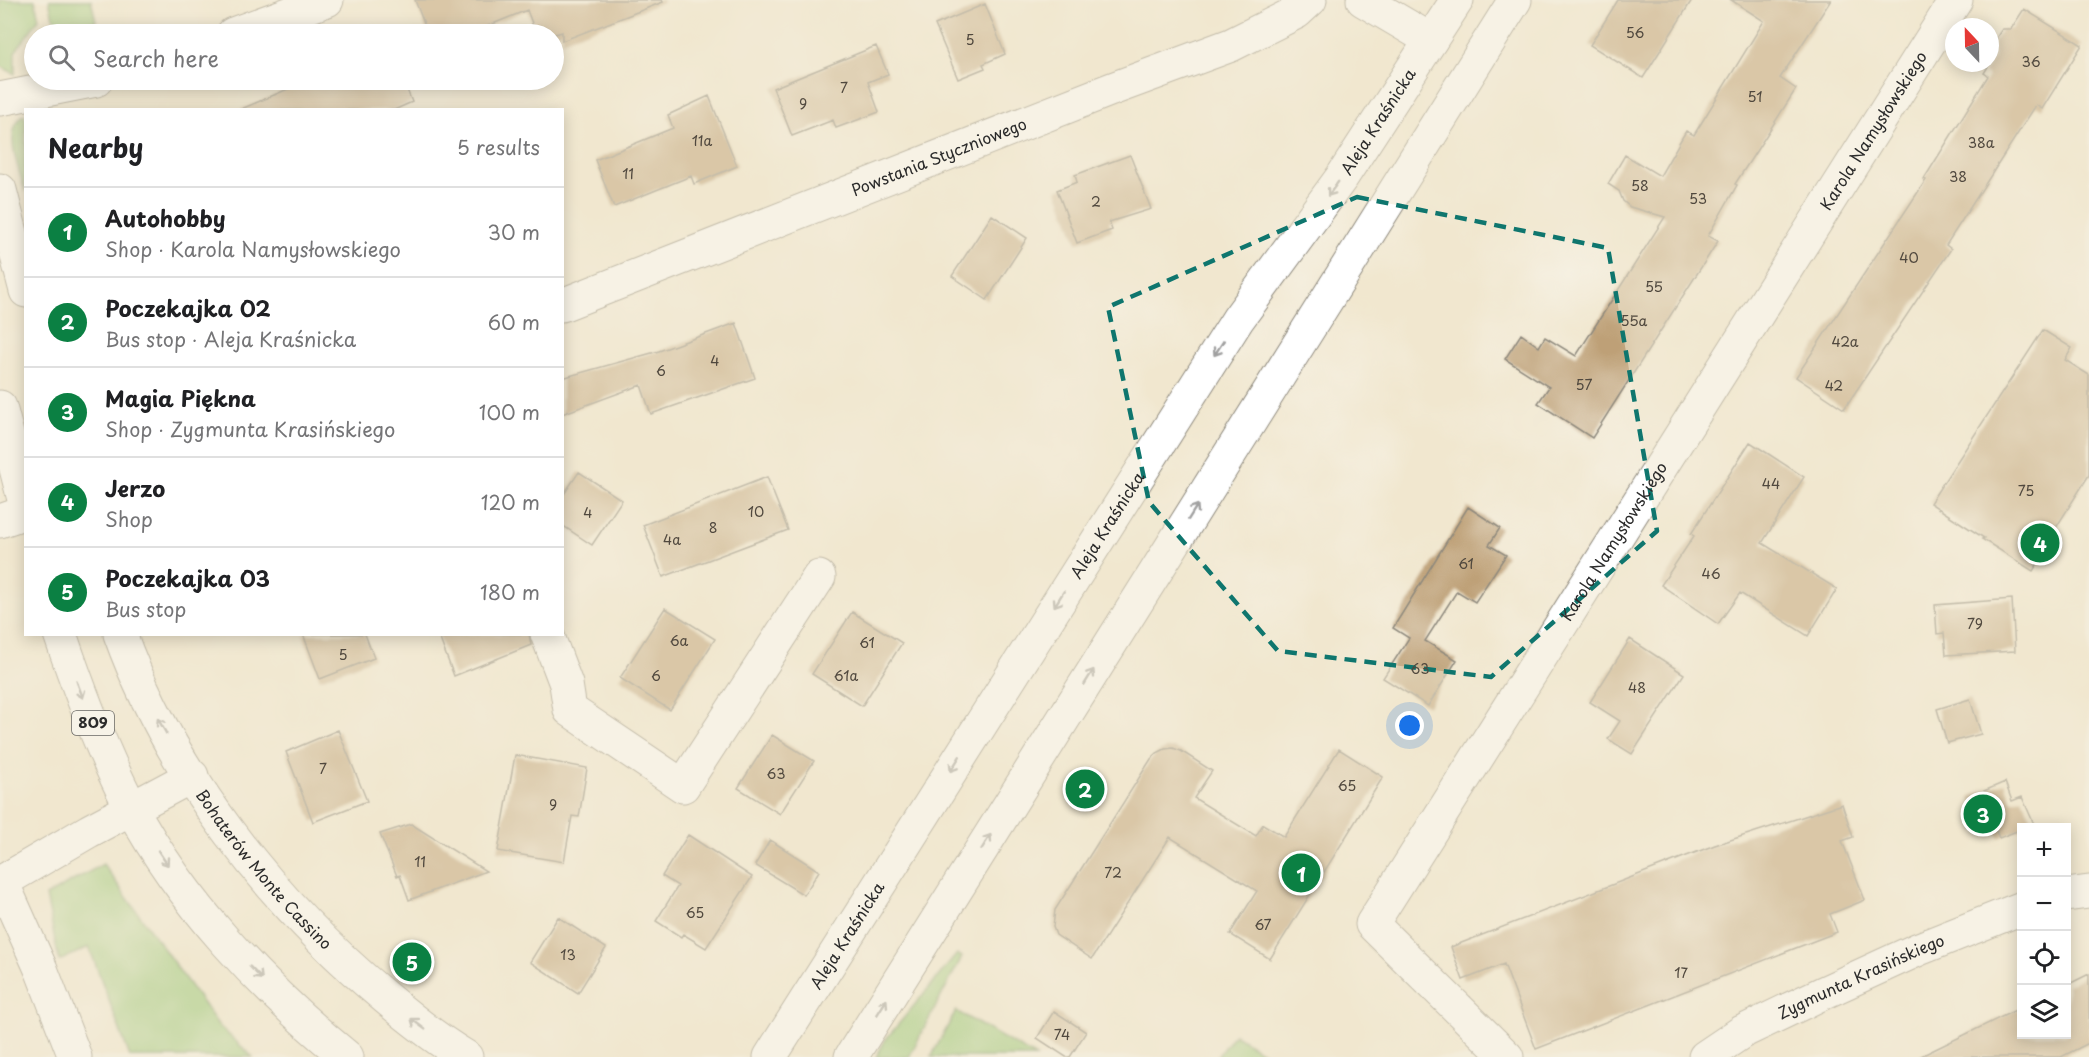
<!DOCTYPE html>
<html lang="en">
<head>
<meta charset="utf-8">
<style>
	:root { --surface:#fff; --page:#f6f6f6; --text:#202124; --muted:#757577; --line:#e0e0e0; --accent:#0b8043 }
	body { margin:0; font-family:"Playpen Sans",sans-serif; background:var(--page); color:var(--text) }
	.controls { position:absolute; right:18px; bottom:18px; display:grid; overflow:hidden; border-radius:0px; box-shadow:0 3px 15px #0003 }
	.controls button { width:54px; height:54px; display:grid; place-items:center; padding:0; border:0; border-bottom:2px solid var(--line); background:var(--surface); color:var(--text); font:30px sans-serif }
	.compass { position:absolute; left:1945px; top:18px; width:54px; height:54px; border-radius:50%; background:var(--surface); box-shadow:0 3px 15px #0003; rotate:338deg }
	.you { position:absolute; left:1410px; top:726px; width:21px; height:21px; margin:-15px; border:4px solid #fff; border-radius:50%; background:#1a73e8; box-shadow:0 0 0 9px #1a73e833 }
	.badge { display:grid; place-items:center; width:39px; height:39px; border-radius:50%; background:var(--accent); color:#fff; font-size:20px; font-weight:700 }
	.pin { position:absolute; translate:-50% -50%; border:3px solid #fff; box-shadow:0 2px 6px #0006 }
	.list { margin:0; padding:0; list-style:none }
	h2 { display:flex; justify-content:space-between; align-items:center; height:78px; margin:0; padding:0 24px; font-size:26px }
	h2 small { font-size:20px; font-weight:400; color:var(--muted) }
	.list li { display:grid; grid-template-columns:39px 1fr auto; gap:18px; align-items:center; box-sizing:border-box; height:90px; padding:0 24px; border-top:2px solid var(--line) }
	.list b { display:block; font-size:22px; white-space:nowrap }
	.list p { margin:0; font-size:20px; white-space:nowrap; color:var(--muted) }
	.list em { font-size:20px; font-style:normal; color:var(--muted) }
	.icon { flex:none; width:33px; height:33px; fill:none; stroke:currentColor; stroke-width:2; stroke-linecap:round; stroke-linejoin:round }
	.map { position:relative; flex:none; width:2089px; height:1057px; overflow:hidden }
	.search { position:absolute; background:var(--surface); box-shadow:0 3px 15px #0003; left:24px; top:24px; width:540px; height:66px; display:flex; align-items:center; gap:15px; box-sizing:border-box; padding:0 21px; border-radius:33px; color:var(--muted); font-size:22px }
	.panel { position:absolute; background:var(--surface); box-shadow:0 3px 15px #0003; left:24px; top:108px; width:540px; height:528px; border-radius:0px }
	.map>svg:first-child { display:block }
	.green { fill:#97c877; stroke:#617a51; stroke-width:1.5 }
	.building { fill:#bea077 }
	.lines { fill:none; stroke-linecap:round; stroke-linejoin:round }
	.minor-casing { stroke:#8e897d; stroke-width:35 }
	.major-casing { stroke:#8e897d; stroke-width:35 }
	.minor { stroke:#fff; stroke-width:33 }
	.major { stroke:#fff; stroke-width:33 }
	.oneway { stroke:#a0a0a0 }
	.marked { fill:none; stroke:#0f766e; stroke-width:4.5; stroke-dasharray:12 8; stroke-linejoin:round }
	.labels { text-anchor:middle; stroke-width:6; stroke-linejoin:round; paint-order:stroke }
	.number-label { font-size:14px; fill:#50483e }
	.shield { fill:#f7f3e8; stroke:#686764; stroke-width:1.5 }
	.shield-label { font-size:15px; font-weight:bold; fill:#2b2b2b }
	.street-label { font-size:16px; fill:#2b2b2b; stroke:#f7f3e8 }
</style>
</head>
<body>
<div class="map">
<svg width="2089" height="1057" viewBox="0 0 2089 1057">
	<rect width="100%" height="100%" fill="#f7f3e8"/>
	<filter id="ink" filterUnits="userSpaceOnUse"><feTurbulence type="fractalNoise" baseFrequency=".0167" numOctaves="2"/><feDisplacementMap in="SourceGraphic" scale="12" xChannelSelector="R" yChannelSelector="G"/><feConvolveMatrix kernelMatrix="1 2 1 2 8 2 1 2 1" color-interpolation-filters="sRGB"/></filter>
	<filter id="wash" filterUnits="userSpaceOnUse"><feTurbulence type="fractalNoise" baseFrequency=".008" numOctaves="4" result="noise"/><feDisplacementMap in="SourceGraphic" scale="24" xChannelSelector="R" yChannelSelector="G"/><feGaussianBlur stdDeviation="1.35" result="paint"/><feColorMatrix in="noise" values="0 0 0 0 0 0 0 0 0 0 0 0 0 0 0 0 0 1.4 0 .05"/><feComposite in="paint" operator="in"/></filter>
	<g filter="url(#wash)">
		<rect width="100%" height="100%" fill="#f1e7cf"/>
		<path class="green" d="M0 0H35L39 19 15 52V74L0 66Z
			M49 0H91L96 21 61 27 53 17Z
			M24 114 26 121 25 192C20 169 1 132 24 114Z
			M103 864 219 1026 253 1057H130L89 947 59 961 46 896Z
			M957 954 962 957 909 1057H876L886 1039Z
			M956 1011 1036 1057H931Z
			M1234 1034 1270 1057H1217Z"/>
		<g id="blocks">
			<path class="building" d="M415 0H662L663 2 562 41V32L555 34H536L527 10 468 34H428Z
				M1618 0H1692L1643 78 1590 45Z
				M1731 0H1831L1780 78 1796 89 1735 184 1737 185 1708 236 1718 241 1592 438 1538 403 1549 387 1505 359 1521 334 1539 347 1545 337 1576 356 1665 217 1630 207 1623 201 1619 191 1608 184 1625 155 1660 176 1686 131 1694 135 1764 21Z
				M985 4 1005 54 983 64 985 68 958 79 935 25Z
				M2024 9 2082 45 2042 109 2036 105 1946 245 1951 249 1844 409 1796 377 1926 180 1924 179 1988 76 1984 73 1994 57 1993 43 2002 29H2011Z
				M876 46 888 74 868 82 879 112 836 128 833 120 792 136 773 88Z
				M309 80H403L412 102 394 110H239Z
				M709 96 737 166 694 184 691 176 614 207 595 160 673 128 668 115Z
				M1130 155 1151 209 1109 222 1112 230 1077 243 1057 190 1077 182 1075 175Z
				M992 215 1027 238 987 300 952 276Z
				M736 323 755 378 651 414 641 385 562 414V378L659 351Z
				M2043 330 2072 348 2065 360 2089 375V475L2052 534 2055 536 2033 571 1982 539 1984 538 1930 503Z
				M1750 442 1804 477 1762 543 1837 589 1808 636 1740 593 1718 624 1661 585 1694 536 1691 534Z
				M579 472 622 500 592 545 562 525V497Z
				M767 477 788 530 663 577 643 525Z
				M1468 507 1500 528 1489 545 1506 555 1475 602 1457 591 1425 641 1457 660 1428 706 1383 678 1409 638 1393 628Z
				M2012 599 2015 651 1946 655 1944 633 1937 634 1935 605Z
				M665 608 715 639 670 710 620 678Z
				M852 612 902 643 862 706 812 674Z
				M303 634H365L374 658 320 679Z
				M438 634H529L531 645 454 676Z
				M1630 639 1684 674 1632 754 1608 739 1620 721 1590 702Z
				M1970 699 1981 734 1947 743 1937 709Z
				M338 730 367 801 313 822 286 752Z
				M772 735 814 761 780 814 738 788Z
				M1173 748 1181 751 1212 771 1194 798 1256 836 1263 824 1284 837 1339 749 1383 777 1270 959 1230 934 1257 891 1170 837 1092 959 1056 935 1053 927 1055 910 1151 759 1157 753 1165 749Z
				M515 755 587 768 579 817 572 816 564 862 498 851Z
				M2005 782 2012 801 2022 797 2034 824 2022 828V829L1999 838 1993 823 1983 827 1970 797Z
				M1842 804 1853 837 1842 841 1865 900 1830 914 1837 932 1536 1049 1504 964 1463 980 1451 947 1715 845Z
				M411 824 486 871 409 900 400 875 397 876 380 834Z
				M688 835 752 877 706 948 683 934 681 937 656 921 678 886 662 876Z
				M770 840 819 871 804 895 755 865Z
				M558 917 606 948 578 993 530 962Z
				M2089 974V1043L2061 1057H1919L2022 1007V1035H2067V985Z
				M1054 1011 1086 1032 1070 1057H1066L1037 1038Z"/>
		</g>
	</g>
	<g filter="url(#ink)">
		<use href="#blocks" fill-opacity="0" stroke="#8e897d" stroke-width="1.5"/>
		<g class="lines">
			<defs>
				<g id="minor">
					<path d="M1363 0 1431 40"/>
					<path d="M233 34 327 0"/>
					<path d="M0 99 96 80"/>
					<path id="s1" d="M562 305 1112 89 1231 45 1297 12 1310 0"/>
					<path d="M0 521 26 512"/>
					<path d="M547 634 566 684 570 710 683 786 819 577"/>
					<path d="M2 882 41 969 75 1057"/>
					<path d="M0 883 89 831 192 776"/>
					<path d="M2066 895 2089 892"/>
					<path id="s2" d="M1507 1057 1372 924 1956 0"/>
					<path id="s3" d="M1705 1057 1742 1032 1823 993 1919 949 2022 908"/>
				</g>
				<g id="major">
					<path d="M0 190 26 291"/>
					<path d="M0 407 26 507"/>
					<path d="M60 634C80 693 102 752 131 807 181 902 264 990 347 1057"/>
					<path id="s4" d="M120 634C170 773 273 904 386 998 411 1019 437 1040 466 1057"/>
					<path id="s5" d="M770 1057 1238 319 1342 177 1457 0"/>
					<path d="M851 1057 1515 0"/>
				</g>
			</defs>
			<use href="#minor" class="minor-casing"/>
			<use href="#major" class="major-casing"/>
			<use href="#minor" class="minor"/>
			<use href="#major" class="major"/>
		</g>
		<defs><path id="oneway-shaft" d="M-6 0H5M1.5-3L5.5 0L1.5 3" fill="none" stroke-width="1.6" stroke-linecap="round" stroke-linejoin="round" transform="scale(1.5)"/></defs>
		<g class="oneway">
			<use href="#oneway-shaft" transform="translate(1333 189) rotate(126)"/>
			<use href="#oneway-shaft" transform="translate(1219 348) rotate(123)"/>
			<use href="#oneway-shaft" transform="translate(1193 512) rotate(-58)"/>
			<use href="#oneway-shaft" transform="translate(1059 599) rotate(122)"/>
			<use href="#oneway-shaft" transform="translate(1089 677) rotate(-58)"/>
			<use href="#oneway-shaft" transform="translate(80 690) rotate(69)"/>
			<use href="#oneway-shaft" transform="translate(162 726) rotate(-120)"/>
			<use href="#oneway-shaft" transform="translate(955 764) rotate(122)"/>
			<use href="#oneway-shaft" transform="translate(986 842) rotate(-58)"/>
			<use href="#oneway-shaft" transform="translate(163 858) rotate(56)"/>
			<use href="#oneway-shaft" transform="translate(256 973) rotate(46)"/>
			<use href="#oneway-shaft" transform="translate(882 1007) rotate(-58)"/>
			<use href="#oneway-shaft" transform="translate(418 1024) rotate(-143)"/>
		</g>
	</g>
	<path d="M0 0H2089V1057H0ZM1357 197 1608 248 1657 531 1491 677 1278 651 1149 502 1108 307Z" fill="#f1e7cf" fill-opacity=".55" fill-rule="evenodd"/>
	<path class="marked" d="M1357 197 1608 248 1657 531 1491 677 1278 651 1149 502 1108 307Z"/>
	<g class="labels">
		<g class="number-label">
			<text x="1635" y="38">56</text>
			<text x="970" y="45">5</text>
			<text x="2031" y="67">36</text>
			<text x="844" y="93">7</text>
			<text x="1755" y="102">51</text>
			<text x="803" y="109">9</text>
			<text x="702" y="146">11a</text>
			<text x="1981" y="148">38a</text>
			<text x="628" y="179">11</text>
			<text x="1958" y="182">38</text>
			<text x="1640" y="191">58</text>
			<text x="1698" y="204">53</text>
			<text x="1096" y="207">2</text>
			<text x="1909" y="263">40</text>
			<text x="1654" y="292">55</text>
			<text x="1634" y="326">55a</text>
			<text x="1845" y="347">42a</text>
			<text x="715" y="366">4</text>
			<text x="661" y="376">6</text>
			<text x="1584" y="390">57</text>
			<text x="1834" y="391">42</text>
			<text x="1771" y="489">44</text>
			<text x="2026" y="496">75</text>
			<text x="756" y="517">10</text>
			<text x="588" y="518">4</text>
			<text x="713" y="533">8</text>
			<text x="672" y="545">4a</text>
			<text x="1466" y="569">61</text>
			<text x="1711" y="579">46</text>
			<text x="1975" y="629">79</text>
			<text x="679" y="646">6a</text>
			<text x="867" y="648">61</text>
			<text x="343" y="660">5</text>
			<text x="1420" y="674">63</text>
			<text x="656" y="681">6</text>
			<text x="846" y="681">61a</text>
			<text x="1637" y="693">48</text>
			<text x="323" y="774">7</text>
			<text x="776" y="779">63</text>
			<text x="1347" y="791">65</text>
			<text x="553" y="810">9</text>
			<text x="420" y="867">11</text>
			<text x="1113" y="878">72</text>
			<text x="695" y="918">65</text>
			<text x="1263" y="930">67</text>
			<text x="568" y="960">13</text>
			<text x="1681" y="978">17</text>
			<text x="1062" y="1040">74</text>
		</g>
		<rect class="shield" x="72" y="711" width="42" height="24" rx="4.5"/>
		<g class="shield-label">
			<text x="93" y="728">809</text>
		</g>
		<g class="street-label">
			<text dy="6" stroke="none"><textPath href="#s5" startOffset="1116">Aleja Kraśnicka</textPath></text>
			<text dy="6" stroke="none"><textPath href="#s2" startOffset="1128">Karola Namysłowskiego</textPath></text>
			<text dy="6" stroke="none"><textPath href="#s1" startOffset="405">Powstania Styczniowego</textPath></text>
			<text dy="6" stroke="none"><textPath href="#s5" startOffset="630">Aleja Kraśnicka</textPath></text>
			<text dy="6" stroke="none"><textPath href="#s2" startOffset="642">Karola Namysłowskiego</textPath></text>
			<text dy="6" stroke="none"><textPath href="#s4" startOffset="278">Bohaterów Monte Cassino</textPath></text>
			<text dy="6" stroke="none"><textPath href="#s5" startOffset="144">Aleja Kraśnicka</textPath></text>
			<text dy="6" stroke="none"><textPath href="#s3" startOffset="176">Zygmunta Krasińskiego</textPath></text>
		</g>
	</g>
</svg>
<div class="controls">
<button>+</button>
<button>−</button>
<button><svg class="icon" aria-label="locate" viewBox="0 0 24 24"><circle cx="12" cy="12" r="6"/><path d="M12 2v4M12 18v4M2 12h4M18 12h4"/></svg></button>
<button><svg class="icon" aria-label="layers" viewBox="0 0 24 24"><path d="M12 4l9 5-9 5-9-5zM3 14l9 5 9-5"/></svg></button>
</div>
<svg class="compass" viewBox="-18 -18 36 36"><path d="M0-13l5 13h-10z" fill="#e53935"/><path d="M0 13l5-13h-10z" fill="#757577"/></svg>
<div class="you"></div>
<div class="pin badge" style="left:1301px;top:873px">1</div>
<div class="pin badge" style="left:1085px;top:789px">2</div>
<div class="pin badge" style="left:1983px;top:814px">3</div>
<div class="pin badge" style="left:2040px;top:543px">4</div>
<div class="pin badge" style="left:412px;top:962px">5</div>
<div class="search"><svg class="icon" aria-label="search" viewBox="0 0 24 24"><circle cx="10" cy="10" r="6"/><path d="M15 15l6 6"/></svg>Search here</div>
<section class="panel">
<h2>Nearby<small>5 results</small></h2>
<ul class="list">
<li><span class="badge">1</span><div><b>Autohobby</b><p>Shop · Karola Namysłowskiego</p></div><em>30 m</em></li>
<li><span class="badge">2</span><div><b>Poczekajka 02</b><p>Bus stop · Aleja Kraśnicka</p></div><em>60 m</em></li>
<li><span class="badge">3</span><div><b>Magia Piękna</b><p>Shop · Zygmunta Krasińskiego</p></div><em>100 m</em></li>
<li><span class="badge">4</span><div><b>Jerzo</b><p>Shop</p></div><em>120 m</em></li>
<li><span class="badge">5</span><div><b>Poczekajka 03</b><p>Bus stop</p></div><em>180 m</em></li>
</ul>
</section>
</div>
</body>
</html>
